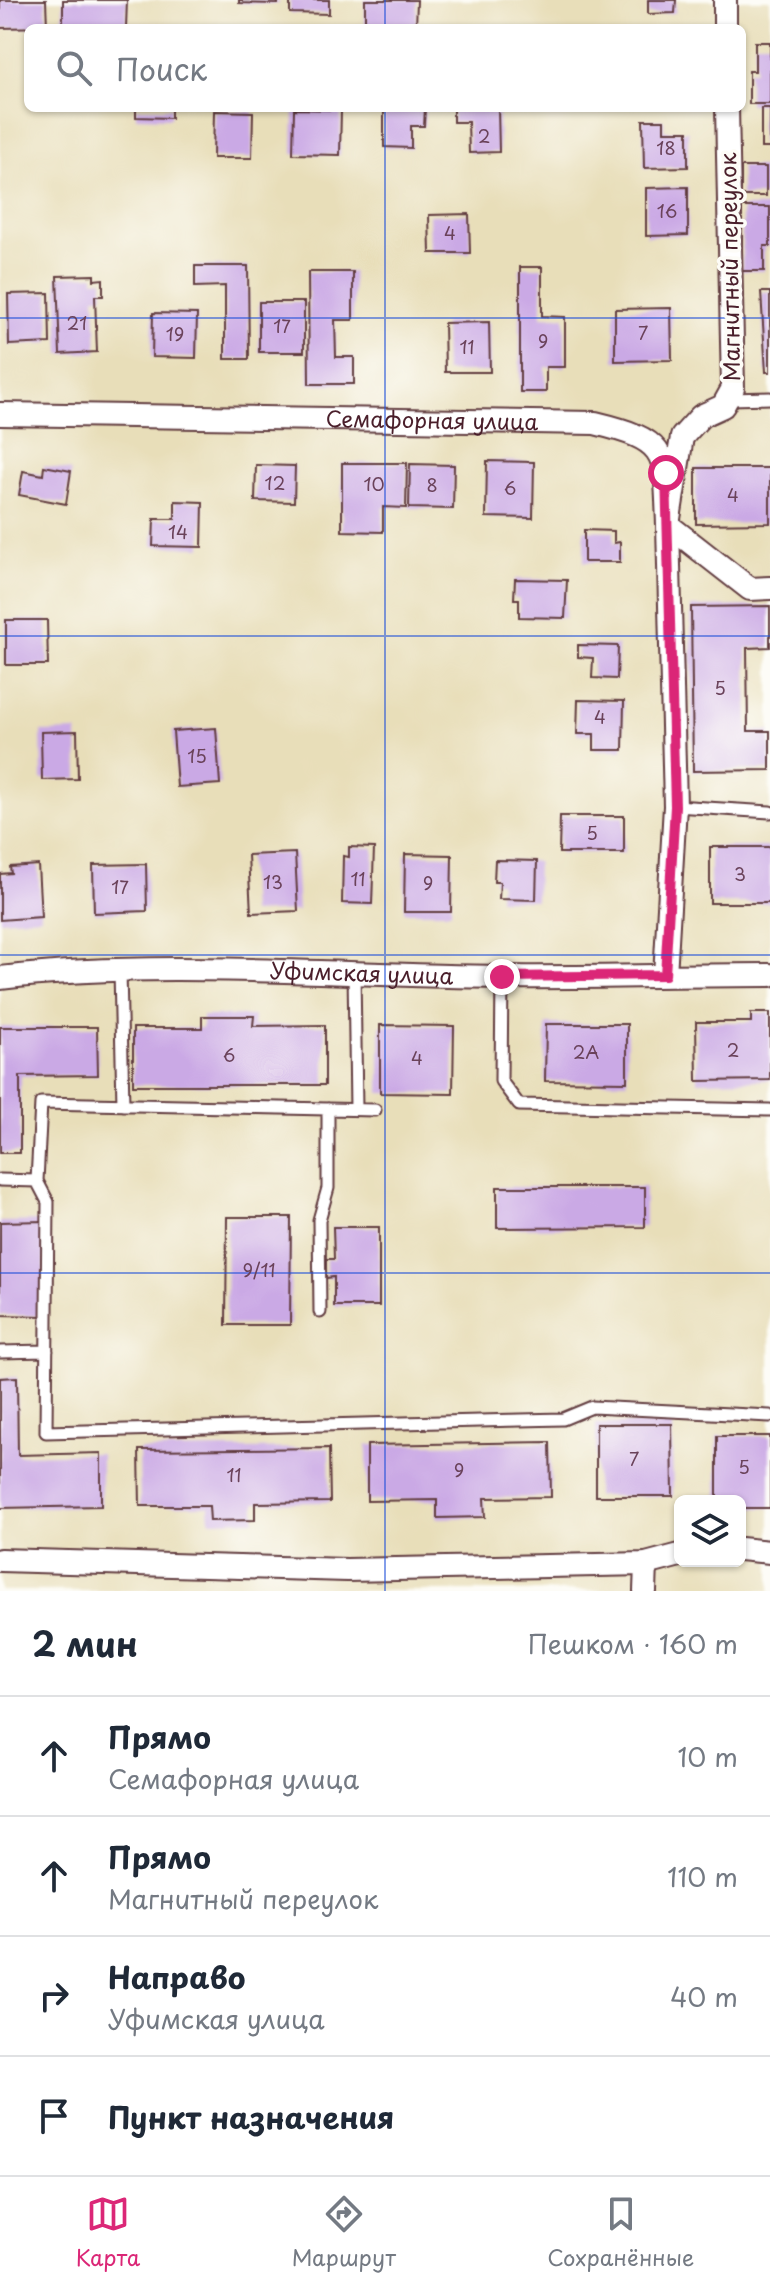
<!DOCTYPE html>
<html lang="ru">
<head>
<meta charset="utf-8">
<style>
	:root { --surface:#fff; --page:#f2f2f3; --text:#1f2937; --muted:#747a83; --line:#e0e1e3; --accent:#db2777 }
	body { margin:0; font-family:"Playpen Sans",sans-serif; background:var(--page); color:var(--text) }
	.controls { position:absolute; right:24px; bottom:24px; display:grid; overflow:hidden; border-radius:12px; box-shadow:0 2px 6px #0004 }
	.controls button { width:72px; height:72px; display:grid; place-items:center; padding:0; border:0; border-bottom:2px solid var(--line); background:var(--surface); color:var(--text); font:40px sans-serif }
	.stop { position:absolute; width:24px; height:24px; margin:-18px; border:6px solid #db2777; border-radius:50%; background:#fff }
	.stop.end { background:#db2777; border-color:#fff; box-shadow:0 2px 8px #0008 }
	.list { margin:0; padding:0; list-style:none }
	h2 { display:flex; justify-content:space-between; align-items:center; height:104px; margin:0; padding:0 32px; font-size:34px }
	h2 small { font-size:26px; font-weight:400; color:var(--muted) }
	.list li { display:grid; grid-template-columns:52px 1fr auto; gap:24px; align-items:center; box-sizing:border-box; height:120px; padding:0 32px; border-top:2px solid var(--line) }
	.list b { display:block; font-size:30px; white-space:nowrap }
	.list p { margin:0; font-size:26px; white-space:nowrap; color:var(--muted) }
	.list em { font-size:26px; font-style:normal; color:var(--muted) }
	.icon { flex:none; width:44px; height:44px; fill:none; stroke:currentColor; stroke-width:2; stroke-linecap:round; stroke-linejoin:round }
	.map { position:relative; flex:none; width:770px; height:1591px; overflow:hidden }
	.search { position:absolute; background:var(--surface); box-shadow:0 2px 6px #0004; left:24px; right:24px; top:24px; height:88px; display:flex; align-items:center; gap:20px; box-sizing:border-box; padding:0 28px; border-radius:12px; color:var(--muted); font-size:30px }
	.sheet { height:584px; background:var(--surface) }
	nav { display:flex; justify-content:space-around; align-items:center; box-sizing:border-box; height:112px; border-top:2px solid var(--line); background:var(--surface); font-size:22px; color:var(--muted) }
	nav a { display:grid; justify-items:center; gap:4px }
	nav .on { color:var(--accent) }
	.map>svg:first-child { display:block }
	.building { fill:#caa9e5 }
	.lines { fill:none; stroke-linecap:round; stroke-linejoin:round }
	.service-casing { stroke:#623c40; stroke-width:15 }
	.minor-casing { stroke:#623c40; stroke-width:26 }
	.service { stroke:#fff; stroke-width:11 }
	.minor { stroke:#fff; stroke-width:22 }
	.route { stroke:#db2777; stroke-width:10 }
	.grid { fill:none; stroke:#1d4ed8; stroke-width:2; stroke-opacity:0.55 }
	.labels { text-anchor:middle; stroke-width:7; stroke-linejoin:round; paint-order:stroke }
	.number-label { font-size:18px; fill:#6a425a }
	.street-label { font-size:22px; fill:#4a1f2b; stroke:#fdfcf7 }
</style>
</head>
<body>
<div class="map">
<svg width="770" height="1591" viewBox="0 0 770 1591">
	<rect width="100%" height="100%" fill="#fdfcf7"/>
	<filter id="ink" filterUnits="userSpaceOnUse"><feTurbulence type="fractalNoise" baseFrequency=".0125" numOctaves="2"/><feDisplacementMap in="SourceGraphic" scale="16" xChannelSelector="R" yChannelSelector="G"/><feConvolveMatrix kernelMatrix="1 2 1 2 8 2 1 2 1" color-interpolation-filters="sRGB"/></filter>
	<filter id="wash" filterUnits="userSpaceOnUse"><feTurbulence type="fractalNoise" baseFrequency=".006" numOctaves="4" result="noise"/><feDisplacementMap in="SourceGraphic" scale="32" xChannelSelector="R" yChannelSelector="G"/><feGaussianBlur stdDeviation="1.8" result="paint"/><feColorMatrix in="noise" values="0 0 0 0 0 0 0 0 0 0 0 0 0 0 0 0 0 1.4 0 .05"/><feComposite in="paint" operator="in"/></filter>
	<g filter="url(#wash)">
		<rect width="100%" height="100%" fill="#e8deb9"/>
		<g id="blocks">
			<path class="building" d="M0 0H46L47 27 0 28Z
				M63 0H127L126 28H63Z
				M239 0H278V4L239 3Z
				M290 0H329V14L290 13Z
				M365 0H417L416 28H365Z
				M648 0H676L675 13 648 14Z
				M755 42H770V104H749V71H755Z
				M136 108H171V118L136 117Z
				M384 108H425L424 126H411V148L384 147Z
				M453 108H498L499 152 469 153 468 122H453Z
				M761 108H770V148H761Z
				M294 109 341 110 340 155 293 154Z
				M214 111 253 112 252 158H213Z
				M643 120H664V131H688V167L644 168Z
				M741 167H766V196H741Z
				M688 187V235L646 236V188Z
				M742 207H770V246H764V271H742Z
				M469 214 470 253H430L429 215Z
				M195 266H248L249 359H225V286L195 287Z
				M520 267H542V316L565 317V367H546V392H520Z
				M308 272H353V320H335L336 357H354V384H309Z
				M94 275V280L103 279V296H95L97 352 60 354 57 276Z
				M761 292H770V372H766Z
				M49 293 50 343 9 345 8 294Z
				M259 302H304V352H259Z
				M671 308 672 360 615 361V309Z
				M153 313 197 314 196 358 152 357Z
				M489 322 490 372H445L444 323Z
				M487 461 534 462 533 518 486 517Z
				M342 463H407L406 508 383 507V532L342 531Z
				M410 464 454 465 453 509 409 508Z
				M256 465 295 466 294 502 255 501Z
				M44 466 71 471 66 504 19 495 23 471 43 475Z
				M696 468H770V523L696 524Z
				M175 501 203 502 202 547 153 546 154 519H175Z
				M584 530 614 531V543L620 542V562H584Z
				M515 579 567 580 565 618 519 617V599H514Z
				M770 606V647L747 648 748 731H770V770L693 771 691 607Z
				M6 620H47L48 665H6Z
				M578 645 618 646 617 679 592 678 593 658 578 657Z
				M578 700 624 701 623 750H594V734H577Z
				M216 728 220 784 177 787 173 731Z
				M77 731 78 779 42 780 41 732Z
				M560 816H624V853H559Z
				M349 847 374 848 372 904 342 903 343 856 349 857Z
				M710 847H770V903H710Z
				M295 853 298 911 251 913 248 855Z
				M405 854 452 855 451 912H404Z
				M495 860 537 861 536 900 499 899 500 882H494Z
				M146 864 147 911 94 913 93 865Z
				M38 865 41 917 0 920V874L11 873 10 867Z
				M751 1013H770V1080L697 1081 696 1022H751Z
				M202 1016H254L253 1026 325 1025V1085H133V1028H202Z
				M546 1024H627V1082L545 1081Z
				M380 1025 454 1026 453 1094 380 1093Z
				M0 1027H97L98 1075 20 1076V1153H0Z
				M497 1187H645V1227L497 1228Z
				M227 1217H291L290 1325H226Z
				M44 1221V1316L0 1315V1222Z
				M333 1227H379V1306H334V1277L326 1278V1259H334Z
				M17 1377 18 1455 101 1453V1506L0 1508V1378Z
				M596 1424H672L673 1496H596Z
				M717 1436H770V1508H740V1501H717Z
				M550 1442 551 1497 484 1498 485 1517 437 1518V1500L367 1501V1445Z
				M329 1448 330 1502 255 1503V1520L210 1521 209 1506H140L139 1450Z"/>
		</g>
	</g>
	<g filter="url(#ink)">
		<use href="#blocks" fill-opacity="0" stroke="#623c40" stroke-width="2"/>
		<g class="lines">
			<defs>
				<path id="service" d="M730 399 770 398
					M675 806 770 812
					M120 970 123 1105
					M354 971 356 1109
					M502 977 501 1081 519 1105 770 1110
					M375 1110 41 1103 37 1181 48 1202 46 1432 563 1419 592 1407 770 1416
					M0 1180 37 1181
					M320 1312 319 1220 328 1188V1109
					M0 1352 47 1351"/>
				<g id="minor">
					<path d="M725 0V28"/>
					<path id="s1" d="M0 414 595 423C670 441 665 452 668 525L750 589 770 588"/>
					<path d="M665 975 675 806 668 525 682 437 701 416 723 406 733 388 727 108"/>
					<path id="s2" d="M0 978C167 959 336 976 503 977 592 978 681 975 770 975"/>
					<path d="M740 1549 770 1552"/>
					<path d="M0 1560 347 1570 646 1564 680 1555"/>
					<path d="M645 1591 646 1564"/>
				</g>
			</defs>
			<use href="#service" class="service-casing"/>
			<use href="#minor" class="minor-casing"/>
			<use href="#service" class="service"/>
			<use href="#minor" class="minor"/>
		</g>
	</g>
	<g class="lines" filter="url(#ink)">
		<path class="route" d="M502 977 665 975 675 806 666 473"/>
	</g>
	<path class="grid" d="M385 0V28M385 108V1591M0 318H770M0 636H770M0 955H770M0 1273H770"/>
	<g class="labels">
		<g class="number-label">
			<text x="484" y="143">2</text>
			<text x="666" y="155">18</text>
			<text x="667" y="218">16</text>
			<text x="450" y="240">4</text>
			<text x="77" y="330">21</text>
			<text x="282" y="333">17</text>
			<text x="643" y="340">7</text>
			<text x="175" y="341">19</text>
			<text x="543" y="348">9</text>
			<text x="467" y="354">11</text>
			<text x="275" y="490">12</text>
			<text x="374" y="491">10</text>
			<text x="432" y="492">8</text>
			<text x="510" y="495">6</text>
			<text x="733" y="502">4</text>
			<text x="178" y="539">14</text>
			<text x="720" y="695">5</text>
			<text x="600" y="724">4</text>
			<text x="197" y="763">15</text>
			<text x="592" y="840">5</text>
			<text x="740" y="881">3</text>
			<text x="358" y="886">11</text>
			<text x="273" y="889">13</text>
			<text x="428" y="890">9</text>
			<text x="120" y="894">17</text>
			<text x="733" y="1057">2</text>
			<text x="586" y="1059">2А</text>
			<text x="229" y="1062">6</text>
			<text x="417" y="1065">4</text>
			<text x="259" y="1277">9/11</text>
			<text x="634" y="1466">7</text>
			<text x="744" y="1474">5</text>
			<text x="459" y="1477">9</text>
			<text x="234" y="1482">11</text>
		</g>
		<g class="street-label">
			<text transform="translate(730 267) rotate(-91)" y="8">Магнитный переулок</text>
			<text dy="8" stroke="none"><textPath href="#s1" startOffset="432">Семафорная улица</textPath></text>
			<text dy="8" stroke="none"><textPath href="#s2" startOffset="362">Уфимская улица</textPath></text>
		</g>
	</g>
</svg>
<div class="controls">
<button><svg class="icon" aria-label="layers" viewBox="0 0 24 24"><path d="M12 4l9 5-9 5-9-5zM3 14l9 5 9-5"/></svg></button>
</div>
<div class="stop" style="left:666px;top:473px"></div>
<div class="stop end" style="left:502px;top:977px"></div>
<div class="search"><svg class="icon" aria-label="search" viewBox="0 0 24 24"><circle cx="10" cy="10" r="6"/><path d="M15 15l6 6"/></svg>Поиск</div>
</div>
<section class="sheet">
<h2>2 мин<small>Пешком · 160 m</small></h2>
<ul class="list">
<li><svg class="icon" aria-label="ahead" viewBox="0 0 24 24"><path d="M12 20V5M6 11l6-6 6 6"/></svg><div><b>Прямо</b><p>Семафорная улица</p></div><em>10 m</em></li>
<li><svg class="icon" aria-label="ahead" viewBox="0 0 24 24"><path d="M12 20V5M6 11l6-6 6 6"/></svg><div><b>Прямо</b><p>Магнитный переулок</p></div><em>110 m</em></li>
<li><svg class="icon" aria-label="right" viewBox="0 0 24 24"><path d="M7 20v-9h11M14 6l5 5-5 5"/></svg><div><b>Направо</b><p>Уфимская улица</p></div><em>40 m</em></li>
<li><svg class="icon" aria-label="arrive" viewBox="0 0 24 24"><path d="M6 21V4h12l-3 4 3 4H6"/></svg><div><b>Пункт назначения</b></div></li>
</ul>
</section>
<nav>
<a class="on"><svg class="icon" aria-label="map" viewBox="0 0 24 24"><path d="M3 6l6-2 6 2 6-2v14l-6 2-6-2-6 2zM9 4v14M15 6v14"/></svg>Карта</a>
<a><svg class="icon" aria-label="directions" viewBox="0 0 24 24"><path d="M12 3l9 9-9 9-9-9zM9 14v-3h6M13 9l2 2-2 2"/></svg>Маршрут</a>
<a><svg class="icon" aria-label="saved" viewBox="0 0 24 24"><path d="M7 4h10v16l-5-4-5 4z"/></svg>Сохранённые</a>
</nav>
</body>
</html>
